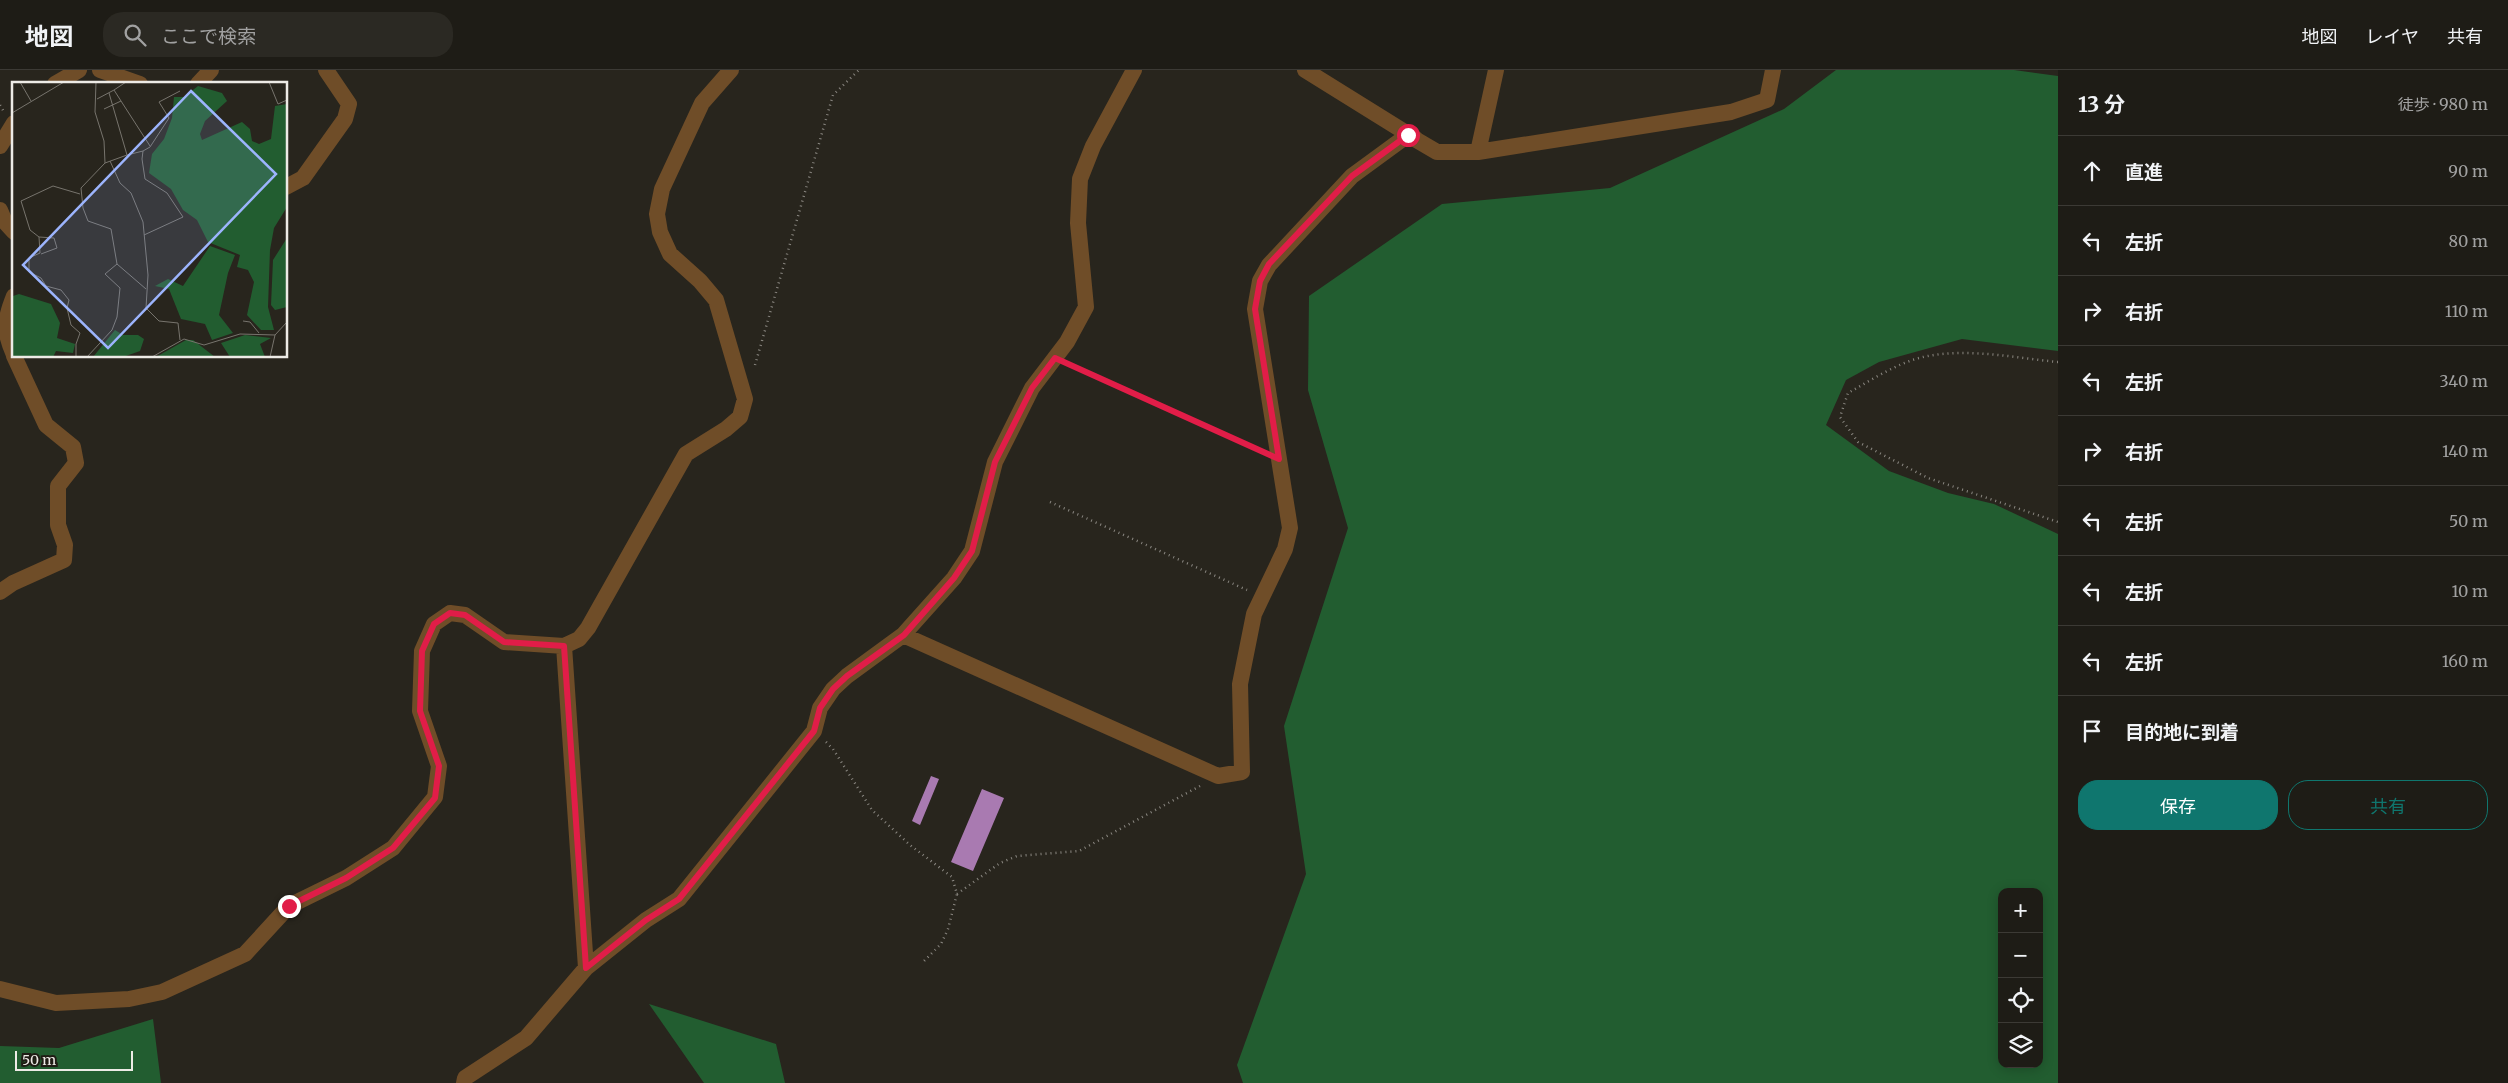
<!DOCTYPE html>
<html lang="ja">
<head>
<meta charset="utf-8">
<style>
	:root { --surface:#1e1c16; --page:#2b2923; --text:#f1f3f6; --muted:#a1a1a1; --line:#3c3a35; --accent:#0f766e }
	body { margin:0; font-family:Merriweather,"Noto Sans JP",serif; background:var(--page); color:var(--text) }
	.controls { position:absolute; right:15px; bottom:15px; display:grid; overflow:hidden; border-radius:10px; box-shadow:0 2px 12px #0003 }
	.controls button { width:45px; height:45px; display:grid; place-items:center; padding:0; border:0; border-bottom:1px solid var(--line); background:var(--surface); color:var(--text); font:25px sans-serif }
	.scale { position:absolute; left:15px; bottom:12px; width:118px; box-sizing:border-box; padding-left:5px; border:2px solid #edebe6; border-top:0; font-size:14px; line-height:18px; white-space:nowrap; color:#edebe6; -webkit-text-stroke:4px #1f1c14; paint-order:stroke }
	.stop { position:absolute; width:15px; height:15px; margin:-11px; border:4px solid #e11d48; border-radius:50%; background:#fff }
	.stop.end { background:#e11d48; border-color:#fff; box-shadow:0 1px 5px #0008 }
	.list { margin:0; padding:0; list-style:none }
	h2 { display:flex; justify-content:space-between; align-items:center; height:65px; margin:0; padding:0 20px; font-size:21px }
	h2 small { font-size:16px; font-weight:400; color:var(--muted) }
	.list li { display:grid; grid-template-columns:32px 1fr auto; gap:15px; align-items:center; box-sizing:border-box; height:70px; padding:0 20px; border-top:1px solid var(--line) }
	.list b { display:block; font-size:19px; white-space:nowrap }
	.list em { font-size:16px; font-style:normal; color:var(--muted) }
	.actions { display:flex; gap:10px; padding:15px 20px }
	.actions a { flex:1; padding:11px 0; border:1px solid var(--accent); border-radius:20px; text-align:center; font-size:18px; color:var(--accent) }
	.actions .main { background:var(--accent); color:#fff }
	.icon { flex:none; width:28px; height:28px; fill:none; stroke:currentColor; stroke-width:2; stroke-linecap:round; stroke-linejoin:round }
	.map { position:relative; flex:none; width:2058px; height:1013px; overflow:hidden }
	header { display:flex; align-items:center; gap:30px; box-sizing:border-box; height:70px; padding:0 25px; background:var(--surface); border-bottom:1px solid var(--line) }
	header strong { font-size:24px }
	nav { display:flex; gap:28px; margin-inline-start:auto; font-size:18px }
	.search { width:350px; height:45px; background:var(--page); display:flex; align-items:center; gap:12px; box-sizing:border-box; padding:0 18px; border-radius:20px; color:var(--muted); font-size:19px }
	main { display:flex }
	aside { flex:1; background:var(--surface) }
	.map>svg:first-child { display:block }
	.forest { fill:#225d30; fill-rule:evenodd }
	.building { fill:#a97ab1 }
	.lines { fill:none; stroke-linecap:round; stroke-linejoin:round }
	.path { stroke:#8b8882; stroke-width:2.5; stroke-dasharray:1 4; stroke-linecap:butt }
	.minor { stroke:#6f4d28; stroke-width:16 }
	.route { stroke:#e11d48; stroke-width:6 }
	.inset-road { fill:none; stroke:#77746d; stroke-width:1 }
	.view { fill:#9cb4fd; fill-opacity:0.15; stroke:#9cb4fd; stroke-width:2.5 }
	.inset-edge { fill:none; stroke:#edebe6; stroke-width:2.5 }
</style>
</head>
<body>
<header>
<strong>地図</strong>
<div class="search"><svg class="icon" aria-label="search" viewBox="0 0 24 24"><circle cx="10" cy="10" r="6"/><path d="M15 15l6 6"/></svg>ここで検索</div>
<nav><a>地図</a><a>レイヤ</a><a>共有</a></nav>
</header>
<main>
<div class="map">
<svg width="2058" height="1013" viewBox="0 0 2058 1013">
	<rect width="100%" height="100%" fill="#28251d"/>
	<path class="forest" d="M1836 0H2014L2058 6V281L1962 269 1879 292 1846 310 1826 355 1889 401 1948 423 1994 434 2058 464V1013H1243L1237 995 1306 804 1284 656 1348 458 1308 320 1309 226 1442 134 1610 118 1784 39ZM2002 822H2039V994H2002Z
		M649 934 776 974 785 1013H704Z
		M153 949 161 1013H0V976L59 978Z"/>
	<path class="building" d="M931 706 939 709 920 755 912 751Z
		M982 719 1004 728 973 801 951 792Z"/>
	<g class="lines">
		<path class="path" d="M0 35 4 42
			M2058 292C2016 288 1970 278 1928 286 1900 291 1873 309 1848 323L1840 347 1858 372 1928 408 2058 452
			M755 295 833 25 859 0
			M1070 295 1261 381
			M1050 432 1247 520
			M826 672 833 679 872 740 910 775 952 807 957 824 948 859 941 874 923 892
			M957 824 1000 793 1017 786 1079 781 1200 716"/>
		<path class="minor" d="M100 0 140 14
			M1305 0 1416 69
			M55 14 79 0
			M198 14 211 0
			M0 76 14 53
			M1478 82 1496 0
			M286 117 303 108 345 49 349 34 326 0
			M0 140 5 152 14 162
			M14 226C4 251 3 260 14 285
			M0 522 13 513 64 490 65 475 58 455V416L76 393 73 377 46 355 14 286
			M903 565 1218 706 1242 702 1240 614 1254 544 1285 479 1290 458 1255 239 1260 211 1269 195 1352 106 1408 65 1437 82H1478L1731 42 1767 30 1773 0
			M564 576 586 898
			M0 919 56 933 129 929 162 922 245 884 289 836 346 808 393 778 435 727 439 696 420 641 422 581 434 554 450 543 465 545 504 572 564 576 579 569 588 558 686 384 726 359 740 347 745 329 716 230 700 211 670 184 660 162 657 144 662 119 702 33 731 0
			M464 1013 465 1008 526 968 586 898 646 850 679 829 814 661 820 638 833 619 847 606 903 565 954 508 972 481 995 392 1032 318 1067 272 1086 237 1078 153 1080 109 1093 76 1134 0"/>
	</g>
	<g class="lines">
		<path class="route" d="M289 836 346 808 393 778 435 728 439 696 420 641 422 581 434 554 450 543 465 545 504 572 564 576 586 898 646 850 679 829 814 661 820 638 833 619 847 606 904 565 954 508 972 481 995 392 1032 318 1055 288 1279 389 1255 239 1260 211 1269 194 1352 106 1408 65"/>
	</g>
	<g transform="translate(12 12)">
		<rect width="275" height="275" fill="#28251d"/>
		<path d="M186 4 210 11 215 19 193 39 188 52 190 58 230 40 238 47 240 59 247 62 259 57 263 24 275 22V125L262 146 258 168 256 225 262 248H249L235 233 242 200 236 188 225 185 228 173 196 160 185 138 171 128 159 107 137 91 140 72 152 57 160 36 162 15H172ZM275 156V225L263 228 259 223 261 178ZM198 164 223 173 216 191 207 233 221 251 200 258 193 242 169 237 157 207 143 204 156 197 171 204ZM7 212 39 222 48 241 45 256 63 262 61 271 44 269 41 275H0L1 214ZM103 248 111 253H126L132 257 128 269 111 275H81ZM233 253 259 256 248 262 253 275H218L209 261ZM174 258H181L203 275H144Z" fill="#225d30"/>
		<path class="inset-road" d="M8 0 19 19M84 0 83 30 92 59 93 81 115 73 97 11M257 0 266 22 275 18M85 17 102 8M109 19 138 64M92 27 109 19 102 8 114 0M0 31 52 0M115 73 131 69M98 79 108 101 119 111 131 140 136 193 134 226 147 239 166 241 168 258M93 81 69 106 71 126 76 139 99 147 105 182 134 207M132 153 171 135 155 111 133 97 130 77 131 69 138 65 157 36 147 20 168 9M27 155 42 156 45 166 29 172M231 239 238 240 247 251M64 275V262L68 251 59 243 55 226 57 218 49 208 34 204 29 196 17 190V176L28 171 27 155 18 148 9 119 41 104 68 112M75 275 100 248 105 235 108 206 93 192 105 182M140 275 172 257 192 263 228 252 263 253M258 275 263 253 275 240"/>
		<path class="view" d="M179 9 264 92 96 266 11 183Z"/>
		<rect width="275" height="275" class="inset-edge"/>
	</g>
</svg>
<div class="controls">
<button>+</button>
<button>−</button>
<button><svg class="icon" aria-label="locate" viewBox="0 0 24 24"><circle cx="12" cy="12" r="6"/><path d="M12 2v4M12 18v4M2 12h4M18 12h4"/></svg></button>
<button><svg class="icon" aria-label="layers" viewBox="0 0 24 24"><path d="M12 4l9 5-9 5-9-5zM3 14l9 5 9-5"/></svg></button>
</div>
<div class="scale">50 m</div>
<div class="stop" style="left:1408px;top:65px"></div>
<div class="stop end" style="left:289px;top:836px"></div>
</div>
<aside>
<h2>13 分<small>徒歩 · 980 m</small></h2>
<ul class="list">
<li><svg class="icon" aria-label="ahead" viewBox="0 0 24 24"><path d="M12 20V5M6 11l6-6 6 6"/></svg><div><b>直進</b></div><em>90 m</em></li>
<li><svg class="icon" aria-label="left" viewBox="0 0 24 24"><path d="M17 20v-9H6M10 6l-5 5 5 5"/></svg><div><b>左折</b></div><em>80 m</em></li>
<li><svg class="icon" aria-label="right" viewBox="0 0 24 24"><path d="M7 20v-9h11M14 6l5 5-5 5"/></svg><div><b>右折</b></div><em>110 m</em></li>
<li><svg class="icon" aria-label="left" viewBox="0 0 24 24"><path d="M17 20v-9H6M10 6l-5 5 5 5"/></svg><div><b>左折</b></div><em>340 m</em></li>
<li><svg class="icon" aria-label="right" viewBox="0 0 24 24"><path d="M7 20v-9h11M14 6l5 5-5 5"/></svg><div><b>右折</b></div><em>140 m</em></li>
<li><svg class="icon" aria-label="left" viewBox="0 0 24 24"><path d="M17 20v-9H6M10 6l-5 5 5 5"/></svg><div><b>左折</b></div><em>50 m</em></li>
<li><svg class="icon" aria-label="left" viewBox="0 0 24 24"><path d="M17 20v-9H6M10 6l-5 5 5 5"/></svg><div><b>左折</b></div><em>10 m</em></li>
<li><svg class="icon" aria-label="left" viewBox="0 0 24 24"><path d="M17 20v-9H6M10 6l-5 5 5 5"/></svg><div><b>左折</b></div><em>160 m</em></li>
<li><svg class="icon" aria-label="arrive" viewBox="0 0 24 24"><path d="M6 21V4h12l-3 4 3 4H6"/></svg><div><b>目的地に到着</b></div></li>
</ul>
<div class="actions"><a class="main">保存</a><a>共有</a></div>
</aside>
</main>
</body>
</html>
